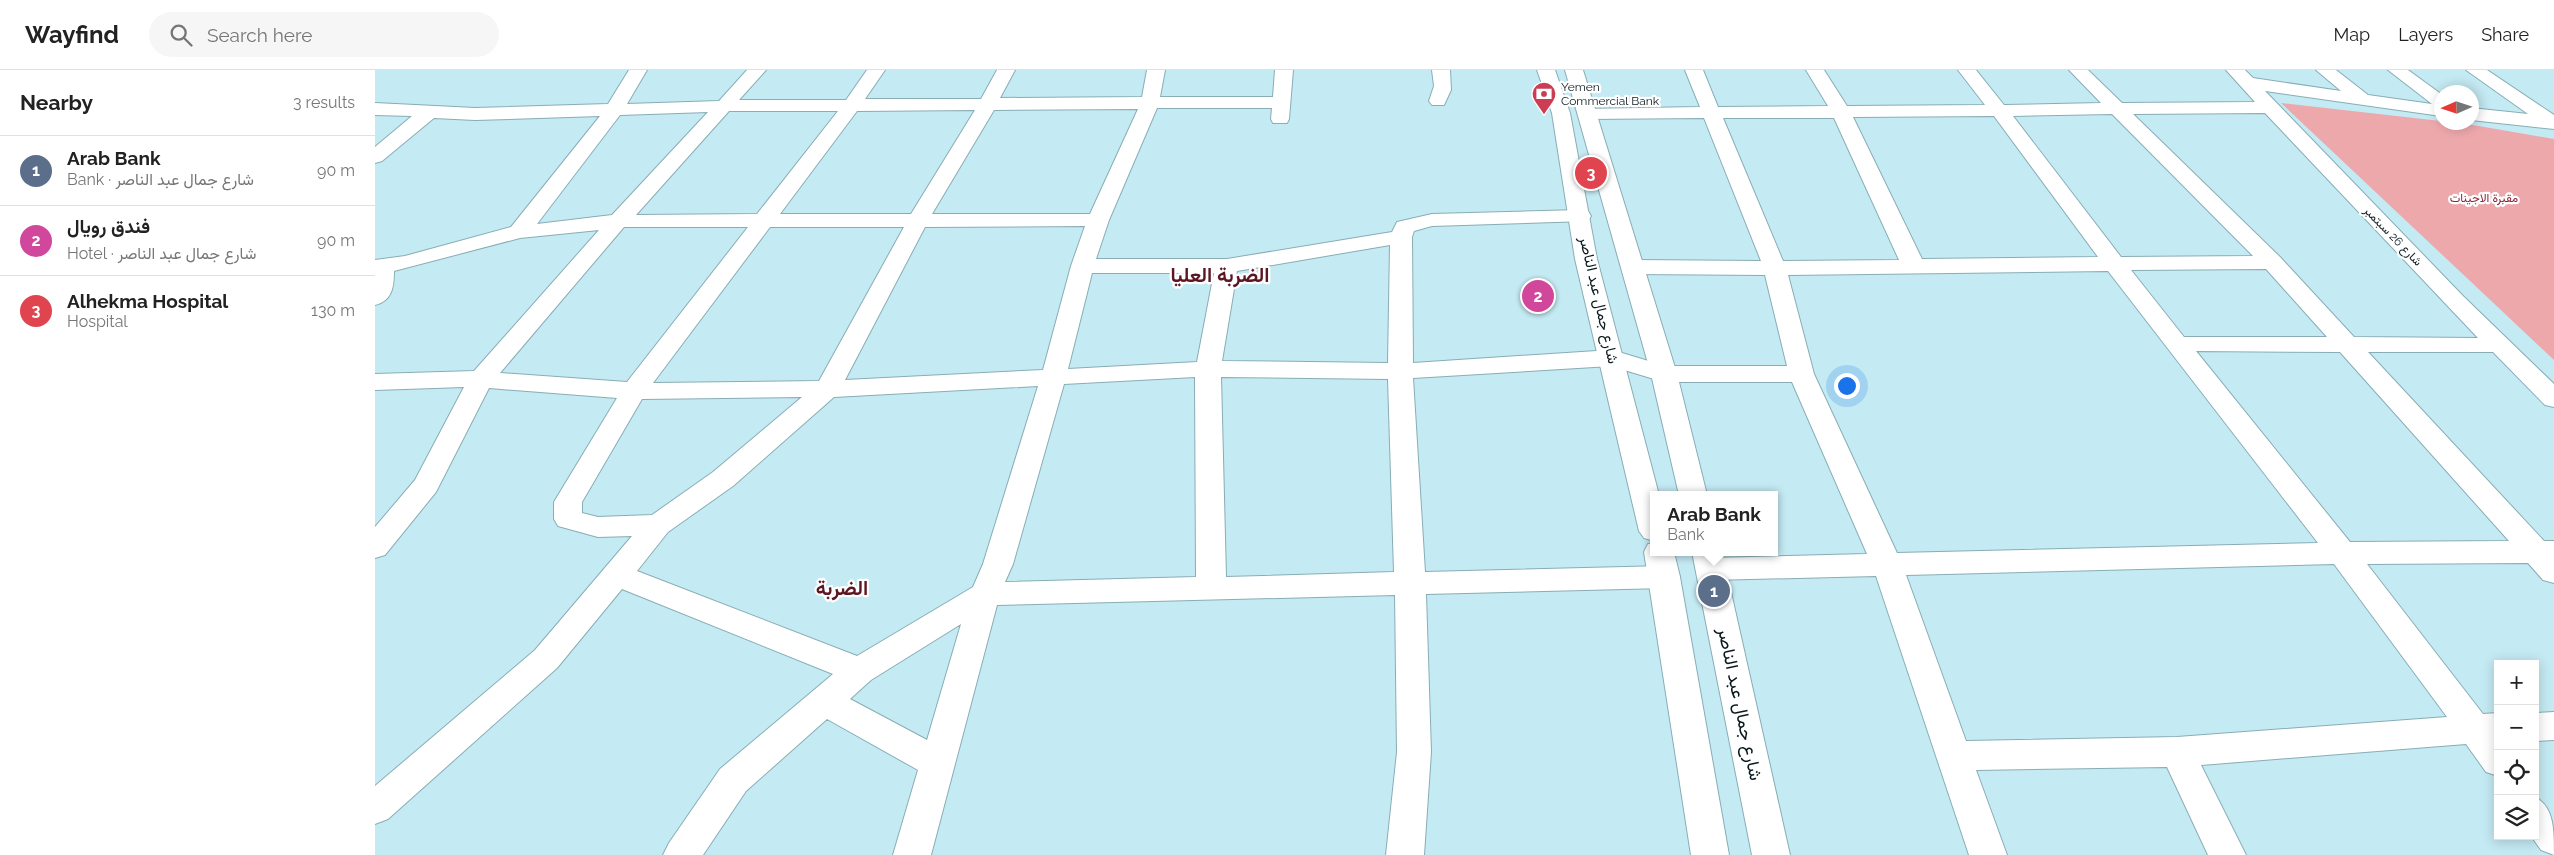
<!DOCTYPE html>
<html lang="en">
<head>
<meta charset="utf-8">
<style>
	:root { --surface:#fff; --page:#f6f6f6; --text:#222; --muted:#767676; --line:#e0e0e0; --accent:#0f766e }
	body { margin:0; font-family:Raleway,Vazirmatn,sans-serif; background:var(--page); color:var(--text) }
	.controls { position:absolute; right:15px; bottom:15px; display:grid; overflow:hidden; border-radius:0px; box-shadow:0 2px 12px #0003 }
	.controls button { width:45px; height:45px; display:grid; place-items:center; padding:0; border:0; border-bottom:1px solid var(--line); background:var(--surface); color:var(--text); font:25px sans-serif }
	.compass { position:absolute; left:2059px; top:15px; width:45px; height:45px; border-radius:50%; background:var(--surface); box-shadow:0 2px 12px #0003; rotate:267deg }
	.you { position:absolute; left:1471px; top:315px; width:18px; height:18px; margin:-12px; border:4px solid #fff; border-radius:50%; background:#1a73e8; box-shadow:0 0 0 8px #1a73e833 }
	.badge { display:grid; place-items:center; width:32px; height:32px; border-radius:50%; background:var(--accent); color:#fff; font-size:16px; font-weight:700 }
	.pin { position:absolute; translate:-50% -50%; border:2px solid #fff; box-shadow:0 1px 5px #0006 }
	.popup { position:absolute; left:1275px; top:421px; width:128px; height:65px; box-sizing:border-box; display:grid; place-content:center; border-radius:0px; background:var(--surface); filter:drop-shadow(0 1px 4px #0005); font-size:16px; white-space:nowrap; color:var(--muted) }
	.popup b { font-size:19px; color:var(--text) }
	.popup::after { content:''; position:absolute; left:50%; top:100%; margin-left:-10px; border:10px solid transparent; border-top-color:var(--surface) }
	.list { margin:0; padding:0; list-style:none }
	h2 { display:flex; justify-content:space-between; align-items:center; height:65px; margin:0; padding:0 20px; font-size:21px }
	h2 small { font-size:16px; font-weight:400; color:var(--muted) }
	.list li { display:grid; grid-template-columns:32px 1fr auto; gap:15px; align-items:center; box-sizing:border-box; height:70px; padding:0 20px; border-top:1px solid var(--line) }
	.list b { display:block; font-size:19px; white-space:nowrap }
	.list p { margin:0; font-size:16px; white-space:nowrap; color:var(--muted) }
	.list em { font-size:16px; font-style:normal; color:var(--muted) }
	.icon { flex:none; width:28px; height:28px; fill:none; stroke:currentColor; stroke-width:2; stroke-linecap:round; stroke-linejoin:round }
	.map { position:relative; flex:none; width:2179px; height:785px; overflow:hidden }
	header { display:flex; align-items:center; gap:30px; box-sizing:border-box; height:70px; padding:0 25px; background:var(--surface); border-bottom:1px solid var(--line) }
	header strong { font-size:24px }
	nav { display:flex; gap:28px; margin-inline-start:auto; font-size:18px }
	.search { width:350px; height:45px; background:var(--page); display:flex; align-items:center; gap:12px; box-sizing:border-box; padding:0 18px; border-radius:28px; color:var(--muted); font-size:19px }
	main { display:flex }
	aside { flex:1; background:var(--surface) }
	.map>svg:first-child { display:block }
	.green { fill:#eda8ac }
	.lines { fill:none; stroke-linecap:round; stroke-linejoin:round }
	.minor-casing { stroke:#88adb5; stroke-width:2 }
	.primary-casing { stroke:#88adb5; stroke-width:2 }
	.minor { fill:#fff; fill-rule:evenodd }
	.primary { fill:#fff; fill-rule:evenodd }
	.labels { text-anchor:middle; stroke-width:4.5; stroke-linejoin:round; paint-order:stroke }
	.far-poi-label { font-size:12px; fill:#0b191d; stroke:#fff; text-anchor:start }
	.far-park-label { font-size:12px; fill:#8d2536; stroke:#fff }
	.far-street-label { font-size:12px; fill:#0b191d; stroke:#fff }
	.street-label { font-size:15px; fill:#0b191d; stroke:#fff }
	.near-street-label { font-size:18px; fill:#0b191d; stroke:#fff }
	.district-label { font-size:20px; font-weight:bold; fill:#5d1722; stroke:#fff }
</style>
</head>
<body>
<header>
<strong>Wayfind</strong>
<div class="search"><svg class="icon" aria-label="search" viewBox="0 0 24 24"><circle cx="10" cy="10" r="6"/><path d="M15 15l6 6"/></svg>Search here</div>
<nav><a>Map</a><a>Layers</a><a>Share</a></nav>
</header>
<main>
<aside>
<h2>Nearby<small>3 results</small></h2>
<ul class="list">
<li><span class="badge" style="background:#5c6f8a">1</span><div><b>Arab Bank</b><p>Bank · شارع جمال عبد الناصر</p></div><em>90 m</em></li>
<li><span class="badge" style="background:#d1479c">2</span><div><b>فندق رويال</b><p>Hotel · شارع جمال عبد الناصر</p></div><em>90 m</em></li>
<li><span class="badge" style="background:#e0444e">3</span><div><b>Alhekma Hospital</b><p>Hospital</p></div><em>130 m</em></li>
</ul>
</aside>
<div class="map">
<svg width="2179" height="785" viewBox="0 0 2179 785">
	<rect width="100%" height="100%" fill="#c4eaf3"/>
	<path class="green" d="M1906 33 2092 54 2179 69V290Z"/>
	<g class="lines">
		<defs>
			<path id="minor" d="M254 0H272L252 34 344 31 372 0H391L364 30H471L492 0H510L490 29H606L622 0H640L625 28 767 27 772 0H790L785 27H898L900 0H918L914 49 912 53H898L896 49 897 38H782L734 150 721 189H852L1017 162 1022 152 1057 144 1205 140 1213 141 1216 146 1213 151 1057 156 1039 161 1037 167 1038 293 1237 280 1290 296H1412L1390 205 1258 204 1250 202 1247 197 1250 192 1258 190 1386 191 1329 48 1212 49 1205 47 1203 43 1205 39 1325 37 1310 0H1328L1343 37 1453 36 1431 0H1449L1472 36 1610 35 1583 0H1601L1629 35 1726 33 1694 0H1713L1747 33 1880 32 1851 0H1870L1878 8 1966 21 1941 0H1961L1993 25 2057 34 2013 0H2033L2066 24V46L1890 21 2088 226 2179 314V337L2170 335 2118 282H1993L2169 471H2179V513L2168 510 2153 493 1992 494 2108 644 2123 643V706L2111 702 2091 674 1826 695 1871 785H1833L1792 697 1601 700 1632 785H1594L1501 506 1336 510 1325 507 1321 499 1325 491 1336 488 1492 484 1417 312H1289L1236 296 1038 308 1050 502 1290 496 1301 499 1305 507 1301 515 1290 518 1051 524 1056 682 1049 785H1011L1022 682 1020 525 622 535 556 785H518L543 700 452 649 371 721 328 785H288L294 773 345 699 458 604 247 519 182 598 13 749 0 754V716L160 580 257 466 223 467 183 456 179 449V432L242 328 114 318 61 422 10 485 0 488V457L40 410 89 317 0 320V304L99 301 224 160 145 168 19 201C19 217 17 231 0 235V190L30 186 136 157 225 46 100 50 59 48 7 91 0 93V77L37 46 0 45V33L100 38 233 34ZM763 39 715 144H557L619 40ZM600 40 536 144H405L482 41ZM354 41H463L382 144 261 145ZM333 42 237 145 162 154 245 45ZM1890 43 2103 268 1979 267 1905 187 1758 44ZM1737 44 1878 186 1746 187 1638 46ZM1619 46 1723 187 1547 189 1478 47ZM1348 48H1459L1524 190 1408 191ZM710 156 696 196 668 300 470 310 550 157ZM249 157H373L252 312 125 303ZM395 157H529L444 311 278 313ZM1015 175 1013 293 847 291 862 201ZM1891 199 1952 267H1809L1756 200ZM1733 201 1943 473 1522 483 1439 304 1413 205ZM717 203H839L822 292 693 299ZM1821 281 1965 282 2134 471 1975 472ZM820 307 821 507 630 512 638 494 689 314ZM846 307 1013 309 1019 502 851 507ZM663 316 608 494 598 517 482 586 262 501 293 462 358 416 459 327ZM427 327 338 402 277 445 223 447 207 443V432L267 329ZM1959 494 2072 647 1802 667 1591 671 1531 505ZM586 554 552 670 475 629 496 610Z
				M1057 0H1075L1076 20 1069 35H1057L1054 31 1059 16Z
				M2091 0H2112L2179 45V59L2096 50V38L2153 44Z
				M2179 642V670L2160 671V643Z
				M2160 727C2179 737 2179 759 2179 785L2166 780 2156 766H2160Z"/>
			<path id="primary" d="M1162 0H1180L1195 43 1222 189 1284 425H1279V471L1269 468 1264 461 1200 189 1177 43Z
				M1190 0H1208L1302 304 1332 425H1304L1276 304Z
				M1279 473V482H1299L1305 507 1354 785H1316L1269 482 1273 474Z
				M1317 482H1347L1415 785H1377Z"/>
		</defs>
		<use href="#minor" class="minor-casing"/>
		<use href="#primary" class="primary-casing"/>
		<use href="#minor" class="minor"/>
		<use href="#primary" class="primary"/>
	</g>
	<defs>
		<symbol id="bank-pin" viewBox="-11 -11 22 30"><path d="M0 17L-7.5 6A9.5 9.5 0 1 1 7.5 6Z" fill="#cc3c53" stroke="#fff"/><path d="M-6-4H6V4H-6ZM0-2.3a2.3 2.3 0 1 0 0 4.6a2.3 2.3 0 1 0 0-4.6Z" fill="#fff"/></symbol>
	</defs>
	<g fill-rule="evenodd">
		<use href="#bank-pin" x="1155" y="10" width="28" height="38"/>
	</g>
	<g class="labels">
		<g class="far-poi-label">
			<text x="1186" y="21">Yemen<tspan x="1186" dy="14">Commercial Bank</tspan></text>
		</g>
		<g class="far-park-label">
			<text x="2109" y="132">مقبرة الاجينات</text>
		</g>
		<g class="far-street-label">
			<text transform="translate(2018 166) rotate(46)" y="4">شارع 26 سبتمبر</text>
		</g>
		<g class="street-label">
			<text transform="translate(1224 230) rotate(77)" y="5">شارع جمال عبد الناصر</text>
		</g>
		<g class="near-street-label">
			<text transform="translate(1365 634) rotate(78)" y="6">شارع جمال عبد الناصر</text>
		</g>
		<g class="district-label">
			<text x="845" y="212">الضربة العليا</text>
			<text x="467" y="525">الضربة</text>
		</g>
	</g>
</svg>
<div class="controls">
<button>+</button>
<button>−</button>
<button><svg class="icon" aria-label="locate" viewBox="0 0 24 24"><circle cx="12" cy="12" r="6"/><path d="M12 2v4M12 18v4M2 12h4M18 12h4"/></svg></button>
<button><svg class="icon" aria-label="layers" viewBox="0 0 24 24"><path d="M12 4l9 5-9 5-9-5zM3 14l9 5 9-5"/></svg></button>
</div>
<svg class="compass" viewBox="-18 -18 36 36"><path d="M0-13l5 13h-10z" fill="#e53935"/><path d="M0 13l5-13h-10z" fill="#767676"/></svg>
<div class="you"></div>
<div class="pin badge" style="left:1339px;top:521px;background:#5c6f8a">1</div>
<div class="popup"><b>Arab Bank</b>Bank</div>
<div class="pin badge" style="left:1163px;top:226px;background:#d1479c">2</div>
<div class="pin badge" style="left:1216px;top:103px;background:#e0444e">3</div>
</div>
</main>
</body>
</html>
